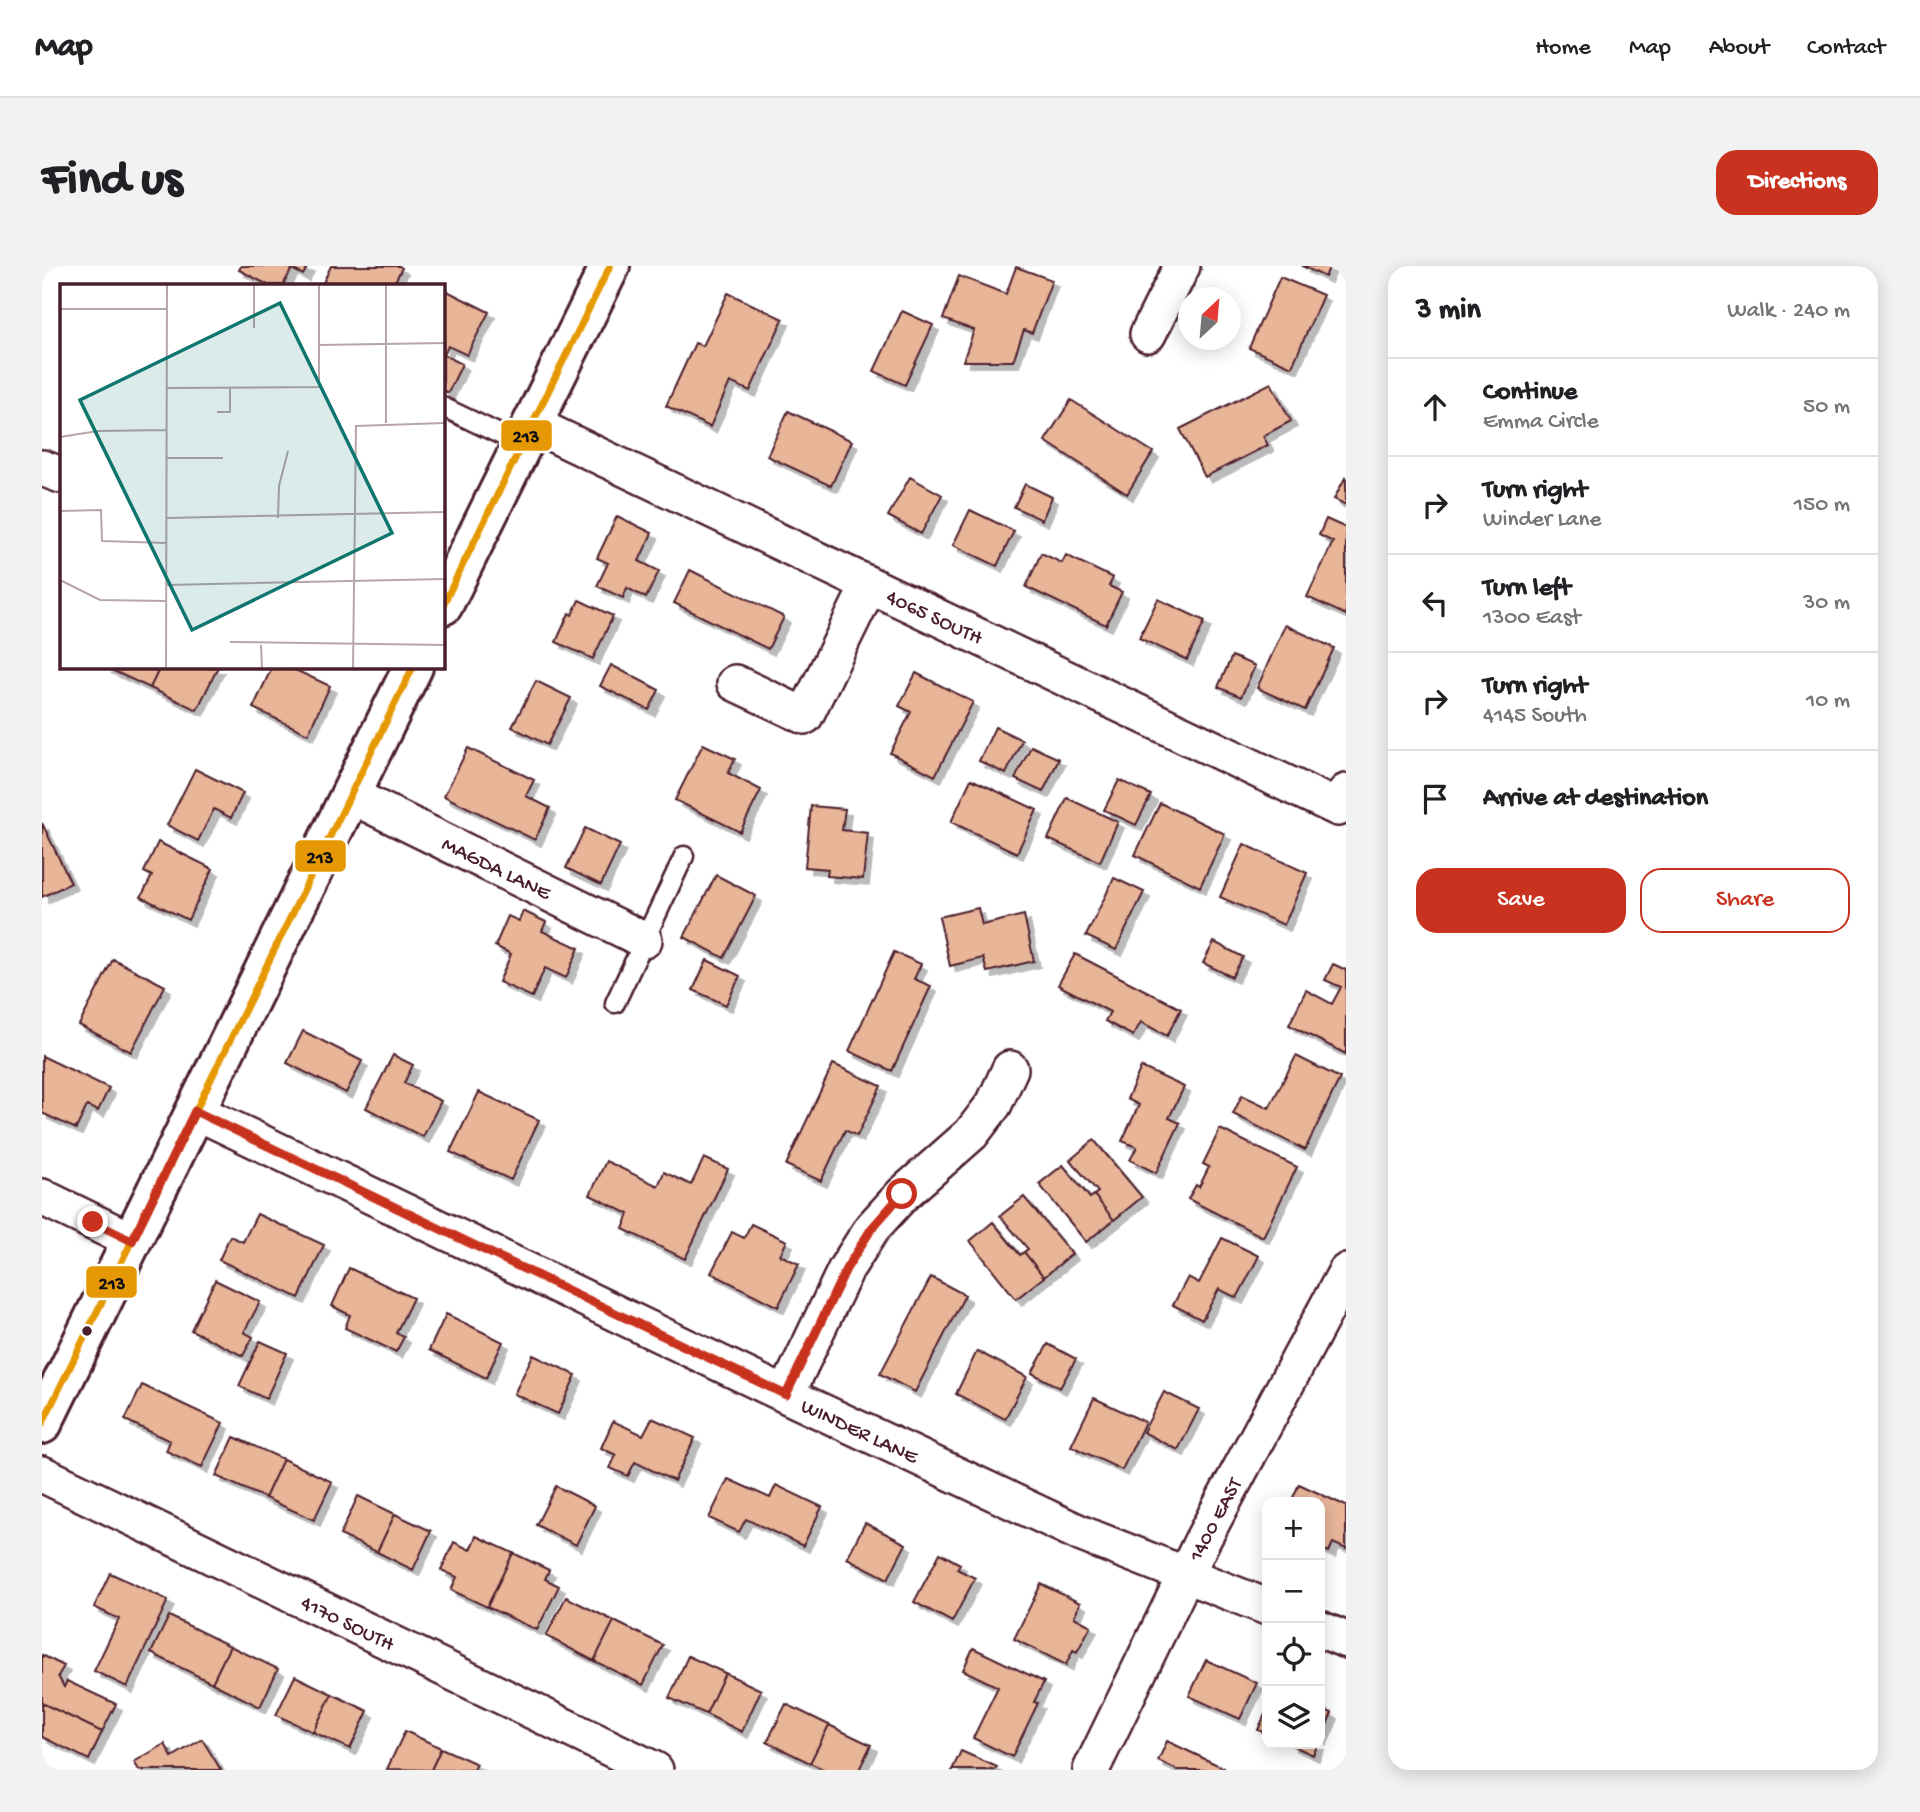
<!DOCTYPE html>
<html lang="en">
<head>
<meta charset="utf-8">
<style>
	:root { --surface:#fff; --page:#f2f2f2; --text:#202124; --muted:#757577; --line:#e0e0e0; --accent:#c8321e }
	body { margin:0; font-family:"Gochi Hand",sans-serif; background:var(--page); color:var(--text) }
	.controls { position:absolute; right:21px; bottom:21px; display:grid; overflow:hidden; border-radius:14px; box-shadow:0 4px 18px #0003 }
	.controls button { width:63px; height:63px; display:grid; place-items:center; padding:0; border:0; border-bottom:2px solid var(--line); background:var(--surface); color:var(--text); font:35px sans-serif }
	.compass { position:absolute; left:1136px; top:21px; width:63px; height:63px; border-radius:50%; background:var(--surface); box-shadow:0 4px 18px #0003; rotate:26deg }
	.stop { position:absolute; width:21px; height:21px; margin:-16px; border:5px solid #c8321e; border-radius:50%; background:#fff }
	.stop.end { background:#c8321e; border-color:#fff; box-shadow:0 2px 7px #0008 }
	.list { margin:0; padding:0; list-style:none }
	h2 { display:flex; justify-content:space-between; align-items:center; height:91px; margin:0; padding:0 28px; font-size:30px }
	h2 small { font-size:23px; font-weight:400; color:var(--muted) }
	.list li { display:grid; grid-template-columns:46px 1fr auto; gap:21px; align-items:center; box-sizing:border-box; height:98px; padding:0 28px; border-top:2px solid var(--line) }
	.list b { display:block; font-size:26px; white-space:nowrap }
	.list p { margin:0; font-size:23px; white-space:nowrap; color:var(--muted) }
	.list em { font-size:23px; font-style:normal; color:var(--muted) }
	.actions { display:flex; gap:14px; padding:21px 28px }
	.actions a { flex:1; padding:16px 0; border:2px solid var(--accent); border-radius:21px; text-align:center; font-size:24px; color:var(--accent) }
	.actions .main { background:var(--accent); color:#fff }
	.icon { flex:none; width:38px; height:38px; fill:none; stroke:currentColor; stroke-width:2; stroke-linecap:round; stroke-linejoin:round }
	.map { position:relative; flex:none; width:1304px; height:1504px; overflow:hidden; border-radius:21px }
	header { display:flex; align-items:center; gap:42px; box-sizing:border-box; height:98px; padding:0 35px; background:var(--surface); border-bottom:2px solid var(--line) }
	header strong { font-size:33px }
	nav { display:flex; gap:38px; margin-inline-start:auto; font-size:24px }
	.intro { display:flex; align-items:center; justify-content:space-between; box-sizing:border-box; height:168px; padding:0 42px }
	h1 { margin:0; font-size:49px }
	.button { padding:18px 32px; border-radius:21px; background:var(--accent); color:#fff; font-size:24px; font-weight:700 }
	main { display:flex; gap:42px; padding:0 42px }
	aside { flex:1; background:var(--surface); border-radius:21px; box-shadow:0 4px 18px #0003 }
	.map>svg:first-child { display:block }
	.building { fill:#e8b599; stroke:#4a1f2b; stroke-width:2; filter:url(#shadow) }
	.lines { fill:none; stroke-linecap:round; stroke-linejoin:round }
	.service-casing { stroke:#4a1f2b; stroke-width:23 }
	.minor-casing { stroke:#4a1f2b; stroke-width:40 }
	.secondary-casing { stroke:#4a1f2b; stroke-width:44 }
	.service { stroke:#fff; stroke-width:18 }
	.minor { stroke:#fff; stroke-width:35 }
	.secondary { stroke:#fff; stroke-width:38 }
	.bus-1-casing { stroke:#fff; stroke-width:12 }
	.bus-1 { stroke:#e69804; stroke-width:7 }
	.route { stroke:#c8321e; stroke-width:9 }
	.bus-dot { fill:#4a1f2b; stroke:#fff; stroke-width:2.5 }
	.labels { text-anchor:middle; stroke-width:6; stroke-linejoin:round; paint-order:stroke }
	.street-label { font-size:21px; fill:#4a1f2b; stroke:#fff }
	.inset-road { fill:none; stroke:#b7a5aa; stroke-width:2 }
	.view { fill:#0f766e; fill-opacity:0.15; stroke:#0f766e; stroke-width:3.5 }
	.inset-edge { fill:none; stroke:#4a1f2b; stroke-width:3.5 }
	.line-badge { stroke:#fff; stroke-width:2.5 }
	.pale-badge-label { font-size:19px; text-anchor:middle; font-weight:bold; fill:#111 }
</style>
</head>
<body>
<header>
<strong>Map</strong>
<nav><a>Home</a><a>Map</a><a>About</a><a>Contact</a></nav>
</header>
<div class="intro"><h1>Find us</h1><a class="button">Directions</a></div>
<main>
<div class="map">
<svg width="1304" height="1504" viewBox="0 0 1304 1504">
	<defs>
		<filter id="shadow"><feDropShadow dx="6" dy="6" stdDeviation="0" flood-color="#0004"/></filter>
	</defs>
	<rect width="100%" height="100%" fill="#fff"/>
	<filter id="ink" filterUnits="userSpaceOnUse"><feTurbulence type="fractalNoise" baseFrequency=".0143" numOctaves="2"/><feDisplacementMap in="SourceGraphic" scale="14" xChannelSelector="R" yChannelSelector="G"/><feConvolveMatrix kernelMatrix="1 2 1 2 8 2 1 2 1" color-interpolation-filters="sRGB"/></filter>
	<g filter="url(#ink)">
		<path class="building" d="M199 0H266L261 9 250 3 241 19H226L197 4Z
			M289 0H357L360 2 351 19H287L281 17Z
			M1260 0H1288L1283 11Z
			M974 1 1010 14 990 67 982 64 971 95H921L932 64 901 53 917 10 964 28Z
			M1238 11 1281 29 1250 101 1207 82Z
			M401 23 447 46 425 89 406 80 402 89 420 98 406 127 401 124Z
			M686 27 741 53 708 125 688 116 668 161 624 140 653 77 661 80Z
			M860 45 891 59 863 119 832 105Z
			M1229 117 1249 155 1221 170 1226 179 1163 211 1138 163Z
			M1029 134 1111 186 1085 228 1003 175Z
			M746 145 810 175 789 220 725 190Z
			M1304 210V239L1292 233Z
			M868 211 900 229 879 268 846 250Z
			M983 218 1010 231 1000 254 972 241Z
			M928 244 972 265 955 300 911 279Z
			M575 250 610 267 597 295 617 305 604 332 585 322 581 332 555 320 566 297 555 292Z
			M1284 253 1304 262V349L1265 331 1291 276 1277 269Z
			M999 287 1020 297 1024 289 1071 312 1067 320 1080 326 1064 359 984 321Z
			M648 304 742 351 726 383 632 337Z
			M1116 333 1163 355 1145 394 1097 372Z
			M537 334 571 350 551 393 514 376 527 347 530 349Z
			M1243 359 1292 382 1263 444 1215 422Z
			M1190 390 1213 400 1199 431 1176 421Z
			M569 399 617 424 607 444 558 420Z
			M63 401H118L108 422Z
			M118 401H176L155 444 108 422Z
			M230 401H247L288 420 266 468 211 442Z
			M874 407 931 436 893 510 848 487 869 446 857 440Z
			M494 415 529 432 505 479 470 461Z
			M953 461 980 474 964 508 937 495Z
			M661 478 693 493 686 507 719 524 698 566 633 534Z
			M989 480 1017 493 1001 526 973 513Z
			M426 482 492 514 484 530 508 542 493 574 402 530Z
			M153 503 201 527 189 552 172 543 156 575 125 559Z
			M929 513 995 544 975 587 909 556Z
			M1077 514 1109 529 1094 559 1062 544Z
			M1025 532 1076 556 1058 596 1006 573Z
			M1118 537 1183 568 1158 621 1093 589Z
			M769 540 803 543 800 564 826 567 821 613 785 610 786 603 763 601Z
			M0 557 29 617 0 631Z
			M543 562 578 579 559 619 524 602Z
			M116 576 171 603 146 654 99 631 110 610 102 606Z
			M1202 578 1265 607 1242 659 1178 631Z
			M674 609 714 630 682 692 642 671Z
			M1072 612 1102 626 1074 684 1044 670Z
			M936 642 940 659 982 649 992 695 945 706 941 692 908 700 897 651Z
			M481 645 504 656 500 665 537 682 524 712 503 702 490 731 457 716 469 688 453 680 466 650 477 655Z
			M1172 676 1201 691 1190 711 1161 697Z
			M852 686 879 698 872 713 889 720 850 805 807 785Z
			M1033 688 1139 743 1125 770 1099 756 1091 770 1063 755 1068 746 1016 719Z
			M71 693 123 720 89 786 37 759Z
			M665 694 698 710 684 739 651 724Z
			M1291 698 1304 704V788L1247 759 1264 724 1290 738 1299 721 1283 714Z
			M261 765 320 795 304 827 245 797Z
			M351 789 371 799 362 817 399 835 381 871 324 842Z
			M0 790 67 822 56 845 45 840 34 863 0 847Z
			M1254 790 1298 812 1263 884 1191 848 1200 829 1227 842Z
			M791 798 839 820 815 870 803 864 779 915 744 899Z
			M1099 801 1142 821 1127 852 1138 857 1114 907 1088 894 1095 881 1080 875 1097 839 1085 833Z
			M437 826 497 854 469 914 408 886Z
			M1178 863 1255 901 1221 971 1146 933 1154 919 1157 921 1167 901 1161 898Z
			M1052 874 1100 931 1072 954 1052 929 1056 926 1028 894Z
			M662 892 686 903 643 993 581 963 587 948 548 929 564 895 616 920 622 906 649 919Z
			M1021 899 1048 932 1052 929 1072 954 1044 976 997 918Z
			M982 931 1030 988 1002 1011 982 986 986 983 958 950Z
			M215 948 282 979 257 1032 177 994 188 970 201 976Z
			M951 956 978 989 982 986 1002 1011 974 1033 928 975Z
			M709 958 745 975 738 989 757 998 736 1041 669 1007 690 966 702 972Z
			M1180 972 1217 990 1195 1032 1177 1023 1160 1054 1131 1039 1146 1011 1157 1017Z
			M307 1002 371 1032 354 1067 362 1071 354 1086 303 1062 308 1049 290 1040Z
			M889 1011 923 1029 873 1126 838 1108Z
			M173 1014 218 1036 202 1066 211 1071 201 1090 149 1064Z
			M404 1048 461 1076 444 1112 387 1084Z
			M218 1075 245 1087 224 1133 197 1120Z
			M1006 1078 1034 1093 1018 1122 990 1107Z
			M935 1085 985 1111 963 1153 914 1128Z
			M491 1089 534 1109 516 1148 472 1128Z
			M100 1119 181 1157 160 1201 124 1185 128 1175 83 1154Z
			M1122 1126 1157 1143 1136 1184 1101 1166Z
			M1052 1132 1103 1156 1080 1204 1029 1180Z
			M610 1152 653 1172 632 1215 593 1196 586 1210 568 1202 574 1189 559 1182 571 1155 601 1169Z
			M192 1171 241 1193 223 1232 174 1210Z
			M241 1193 290 1216 272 1254 223 1232Z
			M686 1213 728 1232 734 1219 780 1241 761 1280 704 1253 697 1266 667 1252Z
			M1257 1218 1304 1240V1283L1291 1277 1287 1286 1278 1282V1236H1249Z
			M514 1220 553 1240 534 1279 494 1259Z
			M316 1230 353 1248 335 1286 298 1269Z
			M353 1248 389 1265 371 1304 335 1286Z
			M823 1257 864 1278 846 1313 805 1292Z
			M434 1270 471 1287 445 1341 409 1324 415 1311 399 1304 412 1276 428 1284Z
			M471 1287 507 1304 503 1313 517 1320 495 1364 445 1341Z
			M898 1287 918 1298 915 1303 933 1312 910 1356 872 1336Z
			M68 1307 126 1334 85 1421 52 1405 77 1353 52 1341Z
			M999 1318 1038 1337 1032 1351 1049 1360 1035 1386 1031 1384 1024 1399 972 1373Z
			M524 1331 572 1355 552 1395 504 1370Z
			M127 1350 188 1380 170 1417 109 1387Z
			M572 1355 621 1379 601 1419 552 1395Z
			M188 1380 236 1403 218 1441 170 1417Z
			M931 1382 1002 1416 992 1436 996 1437 970 1491 931 1472 956 1421 921 1404Z
			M0 1389 22 1400 16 1410 22 1421 25 1415 74 1438 60 1466 0 1437Z
			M646 1390 683 1407 664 1448 627 1432Z
			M1164 1394 1215 1417 1198 1453 1147 1430Z
			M683 1407 719 1424 700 1466 664 1448Z
			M253 1410 290 1428 271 1466 234 1449Z
			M290 1428 326 1445 308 1483 271 1466Z
			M0 1437 60 1466 47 1494 0 1471Z
			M744 1438 787 1459 768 1497 725 1476Z
			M1278 1442 1290 1447 1278 1474Z
			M1225 1444V1468L1216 1464Z
			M787 1459 829 1479 817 1504H783L768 1497Z
			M363 1465 399 1482 389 1504 345 1503Z
			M160 1473 179 1504H97L92 1496 123 1478 130 1491Z
			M1125 1475 1182 1502 1181 1504H1135L1116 1495Z
			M1247 1478H1276L1271 1489Z
			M399 1482 435 1498 432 1504H389Z
			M919 1485 955 1501 953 1504H910Z"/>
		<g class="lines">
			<defs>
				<path id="service" d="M401 141 480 179
					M573 737 642 590"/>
				<path id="minor" d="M1106 68 1140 0
					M490 158 1296 542 1304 526
					M0 202 19 209
					M693 417 763 450 827 319
					M308 529 602 674
					M153 845 744 1129 1040 1268 1225 1341
					M0 931 90 975
					M744 1129 804 1003 830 962 861 928 929 868 952 838 968 803
					M0 1208 613 1504
					M1278 1363 1304 1374
					M1049 1504 1160 1275 1304 1006"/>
				<path id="secondary" d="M401 339 568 0
					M0 1158 371 401"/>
			</defs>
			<use href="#service" class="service-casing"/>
			<use href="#minor" class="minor-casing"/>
			<use href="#secondary" class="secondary-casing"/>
			<use href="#service" class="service"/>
			<use href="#minor" class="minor"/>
			<use href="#secondary" class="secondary"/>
			<defs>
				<path id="bus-1" d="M401 339 568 0
					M0 1158 371 401"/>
			</defs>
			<use href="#bus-1" class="bus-1-casing"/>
			<use href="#bus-1" class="bus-1"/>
		</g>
	</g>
	<g class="lines" filter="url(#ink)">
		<path class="route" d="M51 956 90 975 153 845 744 1129 804 1003 830 962 860 928"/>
	</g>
	<circle class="bus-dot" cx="45" cy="1065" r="6"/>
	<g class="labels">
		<g class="street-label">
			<text transform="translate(893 350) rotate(25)" y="7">4065 SOUTH</text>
			<text transform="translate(455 601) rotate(26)" y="7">MAGDA LANE</text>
			<text transform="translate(818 1164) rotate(25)" y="7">WINDER LANE</text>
			<text transform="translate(1172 1253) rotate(-62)" y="7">1400 EAST</text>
			<text transform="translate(306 1356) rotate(26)" y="7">4170 SOUTH</text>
		</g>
	</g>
	<g transform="translate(18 18)">
		<rect width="385" height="385" fill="#fff"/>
		<path class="inset-road" d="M0 25H107M194 44V0M259 61 385 59M107 104 259 103V0M157 128H170V103M326 139V0M0 153 38 147 107 146M107 174H163M0 227 41 226 42 257 107 259M107 234 385 228M218 234 219 202 228 167M0 296 40 316 106 317M107 301 385 295M170 358 385 361M201 361 202 385M106 385 107 0M293 385 296 142 385 139"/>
		<path class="view" d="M220 19 332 249 132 346 20 116Z"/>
		<rect width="385" height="385" class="inset-edge"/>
	</g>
	<g class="line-badge">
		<rect x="458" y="153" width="53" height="33" rx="7" fill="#e69804"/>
		<rect x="252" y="573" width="53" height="34" rx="7" fill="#e69804"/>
		<rect x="43" y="999" width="53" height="34" rx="7" fill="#e69804"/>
	</g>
	<g class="pale-badge-label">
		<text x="484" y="176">213</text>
		<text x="278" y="597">213</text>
		<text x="70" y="1023">213</text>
	</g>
</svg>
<div class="controls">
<button>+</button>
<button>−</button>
<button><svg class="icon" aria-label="locate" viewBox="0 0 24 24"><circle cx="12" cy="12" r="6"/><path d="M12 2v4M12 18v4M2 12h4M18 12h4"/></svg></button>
<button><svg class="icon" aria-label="layers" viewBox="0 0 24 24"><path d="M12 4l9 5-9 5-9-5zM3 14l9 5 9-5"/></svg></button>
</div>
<svg class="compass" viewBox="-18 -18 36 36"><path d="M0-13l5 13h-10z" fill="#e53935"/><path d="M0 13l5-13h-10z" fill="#757577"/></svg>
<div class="stop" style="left:860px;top:928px"></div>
<div class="stop end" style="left:51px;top:956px"></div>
</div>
<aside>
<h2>3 min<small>Walk · 240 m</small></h2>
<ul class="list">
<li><svg class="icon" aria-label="ahead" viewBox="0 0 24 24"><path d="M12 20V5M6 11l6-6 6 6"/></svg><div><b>Continue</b><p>Emma Circle</p></div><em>50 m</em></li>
<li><svg class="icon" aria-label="right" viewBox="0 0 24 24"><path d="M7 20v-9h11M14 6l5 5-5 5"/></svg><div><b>Turn right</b><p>Winder Lane</p></div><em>150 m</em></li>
<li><svg class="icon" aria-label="left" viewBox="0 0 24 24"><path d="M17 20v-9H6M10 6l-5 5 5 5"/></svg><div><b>Turn left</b><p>1300 East</p></div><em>30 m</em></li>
<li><svg class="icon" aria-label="right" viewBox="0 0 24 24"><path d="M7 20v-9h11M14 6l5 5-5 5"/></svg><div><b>Turn right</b><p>4145 South</p></div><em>10 m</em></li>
<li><svg class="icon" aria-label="arrive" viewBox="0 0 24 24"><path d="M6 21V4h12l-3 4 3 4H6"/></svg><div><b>Arrive at destination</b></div></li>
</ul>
<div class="actions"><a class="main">Save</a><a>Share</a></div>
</aside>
</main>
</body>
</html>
